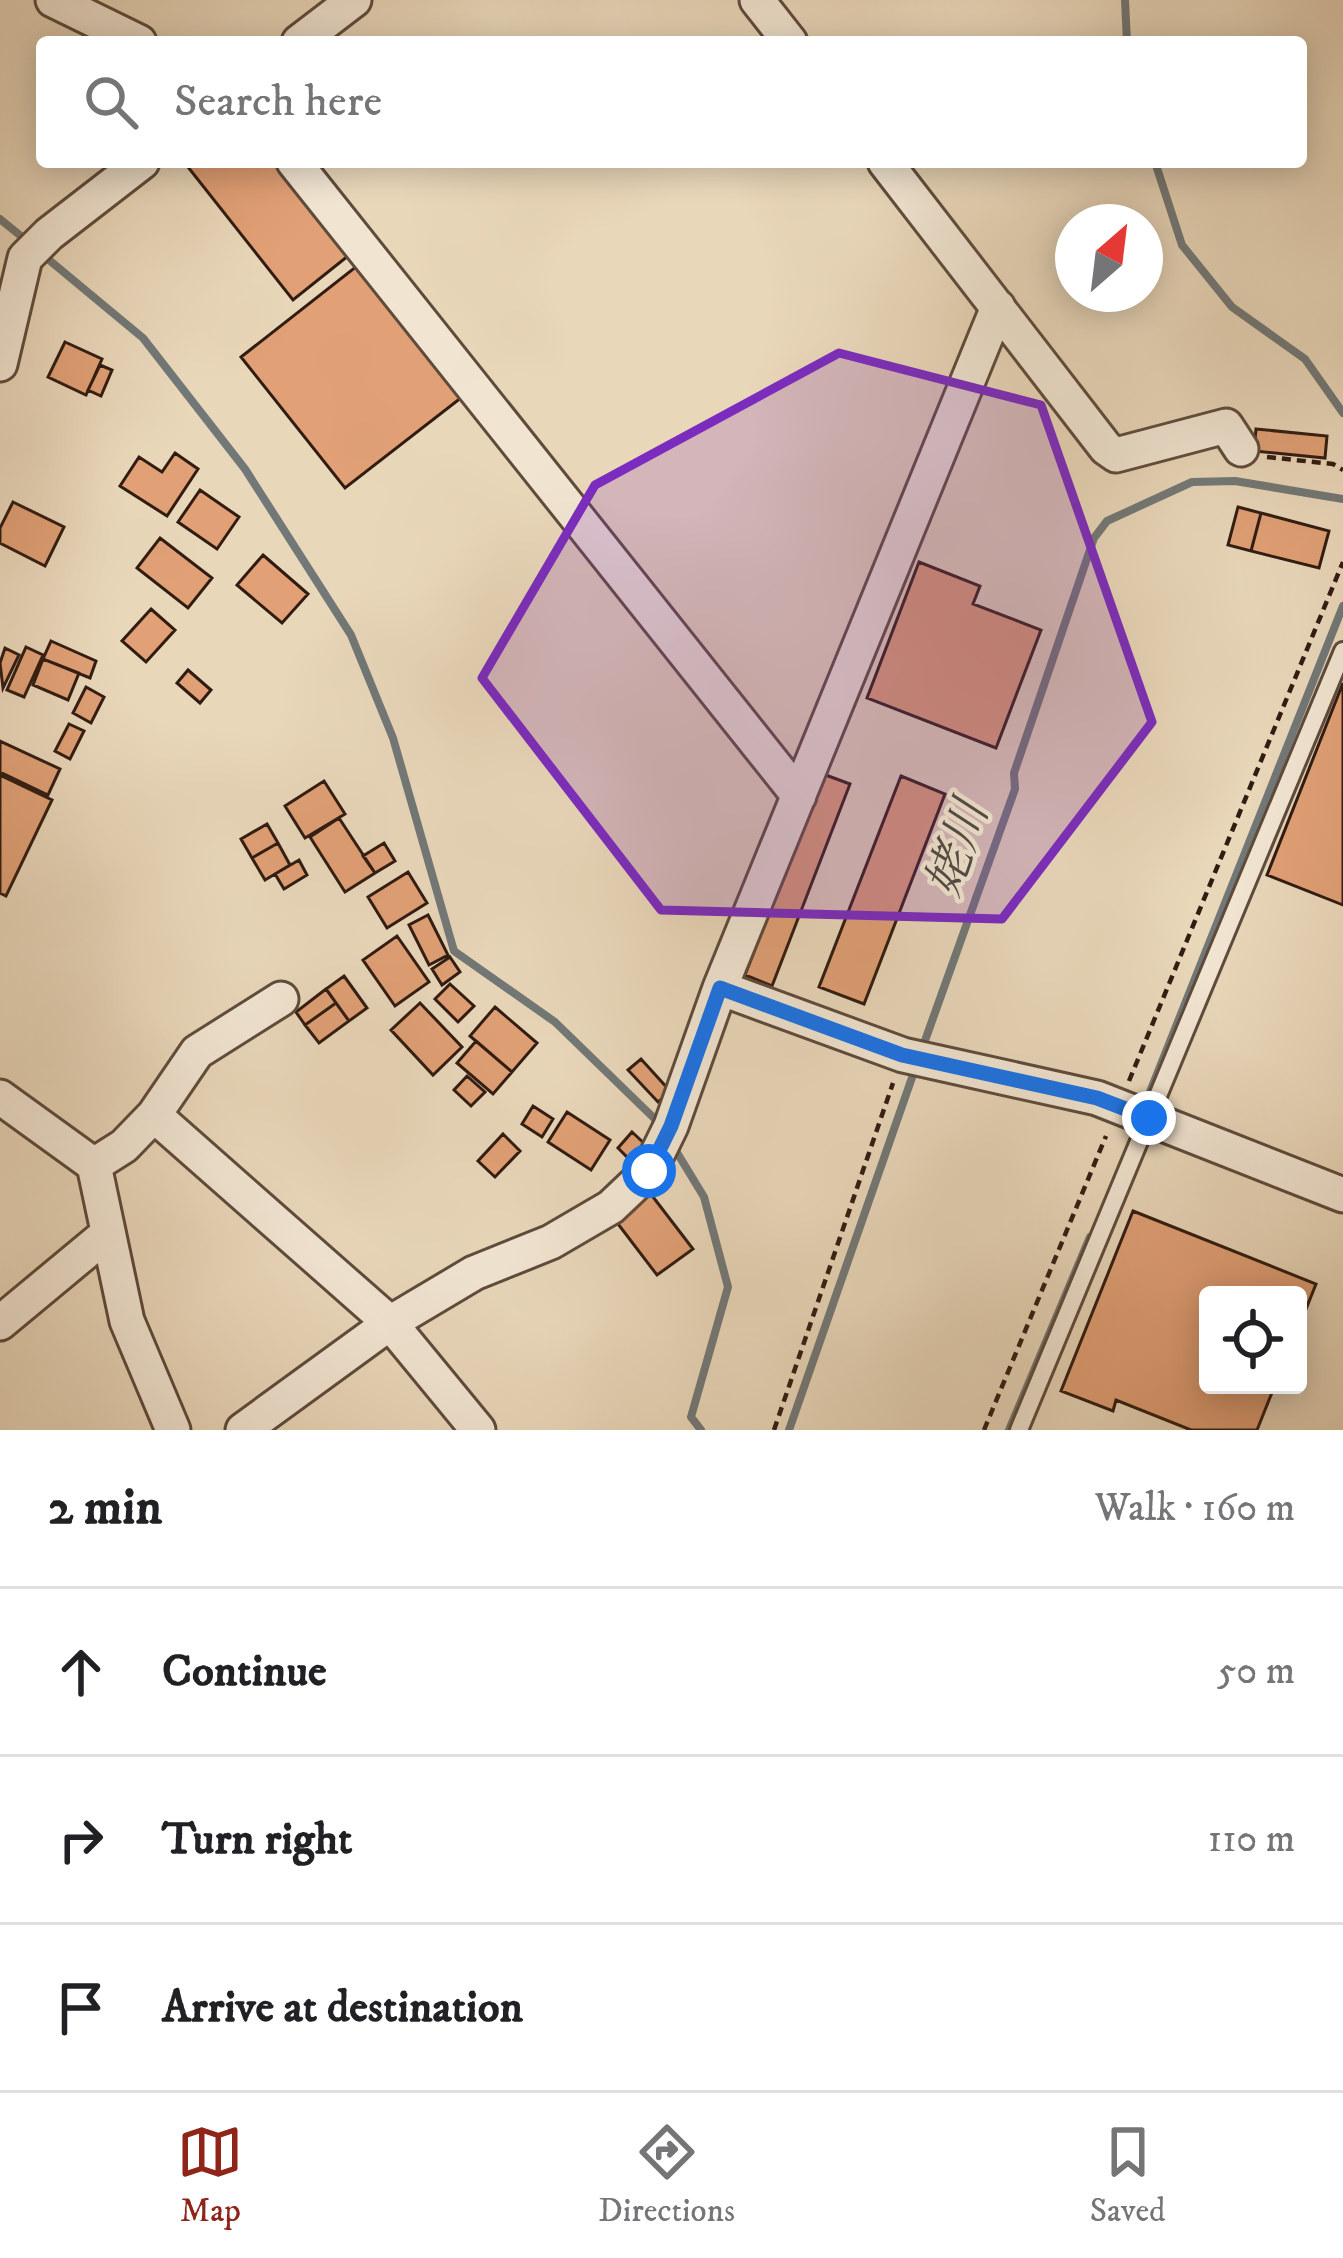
<!DOCTYPE html>
<html lang="en">
<head>
<meta charset="utf-8">
<style>
	:root { --surface:#fff; --page:#f2f2f2; --text:#202124; --muted:#757577; --line:#e0e0e0; --accent:#8f2418 }
	body { margin:0; font-family:"IM FELL DW Pica","Noto Serif JP",serif; background:var(--page); color:var(--text) }
	.controls { position:absolute; right:36px; bottom:36px; display:grid; overflow:hidden; border-radius:12px; box-shadow:0 6px 30px #0003 }
	.controls button { width:108px; height:108px; display:grid; place-items:center; padding:0; border:0; border-bottom:3px solid var(--line); background:var(--surface); color:var(--text); font:60px sans-serif }
	.compass { position:absolute; left:1055px; top:204px; width:108px; height:108px; border-radius:50%; background:var(--surface); box-shadow:0 6px 30px #0003; rotate:28deg }
	.stop { position:absolute; width:36px; height:36px; margin:-27px; border:9px solid #1a73e8; border-radius:50%; background:#fff }
	.stop.end { background:#1a73e8; border-color:#fff; box-shadow:0 3px 12px #0008 }
	.list { margin:0; padding:0; list-style:none }
	h2 { display:flex; justify-content:space-between; align-items:center; height:156px; margin:0; padding:0 48px; font-size:51px }
	h2 small { font-size:39px; font-weight:400; color:var(--muted) }
	.list li { display:grid; grid-template-columns:78px 1fr auto; gap:36px; align-items:center; box-sizing:border-box; height:168px; padding:0 48px; border-top:3px solid var(--line) }
	.list b { display:block; font-size:45px; white-space:nowrap }
	.list em { font-size:39px; font-style:normal; color:var(--muted) }
	.icon { flex:none; width:66px; height:66px; fill:none; stroke:currentColor; stroke-width:2; stroke-linecap:round; stroke-linejoin:round }
	.map { position:relative; flex:none; width:1343px; height:1430px; overflow:hidden }
	.search { position:absolute; background:var(--surface); box-shadow:0 6px 30px #0003; left:36px; right:36px; top:36px; height:132px; display:flex; align-items:center; gap:30px; box-sizing:border-box; padding:0 42px; border-radius:12px; color:var(--muted); font-size:45px }
	.sheet { height:660px; background:var(--surface) }
	nav { display:flex; justify-content:space-around; align-items:center; box-sizing:border-box; height:168px; border-top:3px solid var(--line); background:var(--surface); font-size:33px; color:var(--muted) }
	nav a { display:grid; justify-items:center; gap:6px }
	nav .on { color:var(--accent) }
	.map>svg:first-child { display:block }
	.lines { fill:none; stroke-linecap:round; stroke-linejoin:round }
	.stream { stroke:#727877; stroke-width:8 }
	.building { fill:#e1a076; stroke:#311c12; stroke-width:3 }
	.lane-casing { stroke:#5f4b3c; stroke-width:22 }
	.street-casing { stroke:#5f4b3c; stroke-width:39 }
	.path { stroke:#311c12; stroke-width:4.5; stroke-dasharray:9 6; stroke-linecap:butt }
	.lane { stroke:#f1e5d2; stroke-width:16 }
	.street { stroke:#f1e5d2; stroke-width:33 }
	.route { stroke:#1a73e8; stroke-width:15 }
	.marked { fill:#7b2cbf; fill-opacity:0.2; stroke:#7b2cbf; stroke-width:9; stroke-linejoin:round }
	.labels { text-anchor:middle; stroke-width:9; stroke-linejoin:round; paint-order:stroke }
	.water-label { font-size:48px; font-style:italic; fill:#514a45; stroke:#f1e5d2 }
</style>
</head>
<body>
<div class="map">
<svg width="1343" height="1430" viewBox="0 0 1343 1430">
	<rect width="100%" height="100%" fill="#e9d7ba"/>
	<filter id="stains"><feTurbulence type="fractalNoise" baseFrequency=".00167" numOctaves="4"/><feColorMatrix values="0 0 0 0 .2 0 0 0 0 .09 0 0 0 0 .02 0 0 0 .5 -.17"/></filter>
	<radialGradient id="worn" r=".72"><stop offset=".6" stop-color="#630" stop-opacity="0"/><stop offset="1" stop-color="#630" stop-opacity=".3"/></radialGradient>
	<g class="lines">
		<path class="stream" d="M1125 0 1127 42
			M1155 162 1182 245 1232 307 1305 359 1343 413
			M0 219 27 241
			M43 255 143 338 245 469 351 635 393 738 454 951 555 1022 659 1123
			M922 1049 1015 789 1014 773 1094 538 1107 521 1192 482 1235 481 1343 499
			M1144 1107 1343 606
			M673 1146 704 1197 728 1287 691 1417 701 1430
			M789 1430 915 1069
			M1009 1430 1090 1237"/>
	</g>
	<path class="building" d="M184 162H273L348 256 293 300Z
		M362 262 466 394 345 488 241 357Z
		M65 342 102 359 86 395 48 377Z
		M100 365 112 370 101 396 88 390Z
		M1256 429 1327 436 1325 458 1254 451Z
		M175 453 198 469 167 516 120 486 139 457 162 472Z
		M200 490 239 517 217 549 178 522Z
		M13 502 64 527 45 566 0 543V528Z
		M1238 507 1261 513 1251 551 1228 545Z
		M1261 513 1329 531 1319 568 1251 551Z
		M160 538 212 578 188 608 137 568Z
		M263 555 308 594 282 623 237 585Z
		M919 562 980 586 973 604 1041 630 996 748 867 698Z
		M151 609 175 630 146 662 122 641Z
		M51 641 96 661 90 678 43 659Z
		M26 647 43 655 24 697 7 690Z
		M5 648 19 655 3 688 0 663Z
		M43 659 79 673 68 700 33 685Z
		M188 670 211 690 200 703 177 683Z
		M1343 683V905L1267 875Z
		M86 687 104 697 91 723 73 713Z
		M69 724 84 731 70 759 55 751Z
		M0 741 60 769 48 795 0 772Z
		M823 774 850 784 772 986 745 975Z
		M0 775 52 800 6 896 0 893Z
		M901 776 945 794 864 1004 819 987Z
		M324 781 345 814 305 838 285 806Z
		M339 818 375 873 345 892 310 837Z
		M267 824 278 843 252 858 241 839Z
		M278 843 290 865 265 880 252 858Z
		M384 843 395 861 375 873 363 856Z
		M299 860 307 875 284 889 275 874Z
		M408 872 427 903 387 928 368 897Z
		M428 915 448 955 429 965 409 925Z
		M397 936 429 982 395 1006 363 960Z
		M450 957 460 972 442 985 432 969Z
		M344 976 367 1008 349 1021 326 989Z
		M450 984 474 1006 458 1022 435 999Z
		M326 989 336 1003 305 1025 296 1012Z
		M336 1003 349 1021 319 1043 305 1025Z
		M420 1003 462 1047 433 1075 391 1030Z
		M495 1007 537 1043 512 1072 470 1036Z
		M476 1041 512 1072 493 1094 457 1063Z
		M641 1059 670 1091 658 1102 628 1070Z
		M467 1076 485 1092 471 1106 454 1090Z
		M533 1106 553 1119 542 1137 522 1124Z
		M567 1112 610 1140 591 1170 548 1142Z
		M632 1132 646 1145 631 1161 618 1148Z
		M503 1134 520 1151 495 1177 478 1161Z
		M650 1193 693 1249 657 1275 615 1220Z
		M1133 1211 1316 1284 1298 1329V1295H1208V1385H1275L1257 1430H1191L1116 1400 1113 1411 1061 1391Z"/>
	<g class="lines">
		<defs>
			<path id="lane" d="M1019 1430 1343 651"/>
			<path id="street" d="M53 0 139 42
				M757 0 790 42
				M299 42 354 0
				M294 162 799 796
				M885 162 1106 448 1116 455 1226 426 1241 449
				M0 364 25 258 49 234 142 162
				M720 988 903 1055 1097 1098 1343 1195
				M0 1097 94 1165 127 1321 173 1430
				M154 1115 197 1052 281 999
				M94 1165 124 1146 154 1115 390 1323 478 1430
				M0 1323 106 1235
				M243 1430 390 1323 474 1273 551 1242 611 1207 649 1171 671 1126 720 988 998 307"/>
		</defs>
		<use href="#lane" class="lane-casing"/>
		<use href="#street" class="street-casing"/>
		<path class="path" d="M1267 457 1333 464 1343 470
			M1129 1081 1343 562
			M774 1430 893 1083
			M984 1430 1106 1136"/>
		<use href="#lane" class="lane"/>
		<use href="#street" class="street"/>
	</g>
	<g class="lines">
		<path class="route" d="M649 1171 671 1126 720 988 902 1055 1097 1098 1149 1118"/>
	</g>
	<path class="marked" d="M839 353 1041 405 1152 722 1002 919 661 910 482 678 595 485Z"/>
	<g class="labels">
		<g class="water-label">
			<text transform="translate(956 848) rotate(-71)" y="17">姥川</text>
		</g>
	</g>
	<rect width="100%" height="100%" filter="url(#stains)"/>
	<rect width="100%" height="100%" fill="url(#worn)"/>
</svg>
<div class="controls">
<button><svg class="icon" aria-label="locate" viewBox="0 0 24 24"><circle cx="12" cy="12" r="6"/><path d="M12 2v4M12 18v4M2 12h4M18 12h4"/></svg></button>
</div>
<svg class="compass" viewBox="-18 -18 36 36"><path d="M0-13l5 13h-10z" fill="#e53935"/><path d="M0 13l5-13h-10z" fill="#757577"/></svg>
<div class="stop" style="left:649px;top:1171px"></div>
<div class="stop end" style="left:1149px;top:1118px"></div>
<div class="search"><svg class="icon" aria-label="search" viewBox="0 0 24 24"><circle cx="10" cy="10" r="6"/><path d="M15 15l6 6"/></svg>Search here</div>
</div>
<section class="sheet">
<h2>2 min<small>Walk · 160 m</small></h2>
<ul class="list">
<li><svg class="icon" aria-label="ahead" viewBox="0 0 24 24"><path d="M12 20V5M6 11l6-6 6 6"/></svg><div><b>Continue</b></div><em>50 m</em></li>
<li><svg class="icon" aria-label="right" viewBox="0 0 24 24"><path d="M7 20v-9h11M14 6l5 5-5 5"/></svg><div><b>Turn right</b></div><em>110 m</em></li>
<li><svg class="icon" aria-label="arrive" viewBox="0 0 24 24"><path d="M6 21V4h12l-3 4 3 4H6"/></svg><div><b>Arrive at destination</b></div></li>
</ul>
</section>
<nav>
<a class="on"><svg class="icon" aria-label="map" viewBox="0 0 24 24"><path d="M3 6l6-2 6 2 6-2v14l-6 2-6-2-6 2zM9 4v14M15 6v14"/></svg>Map</a>
<a><svg class="icon" aria-label="directions" viewBox="0 0 24 24"><path d="M12 3l9 9-9 9-9-9zM9 14v-3h6M13 9l2 2-2 2"/></svg>Directions</a>
<a><svg class="icon" aria-label="saved" viewBox="0 0 24 24"><path d="M7 4h10v16l-5-4-5 4z"/></svg>Saved</a>
</nav>
</body>
</html>
